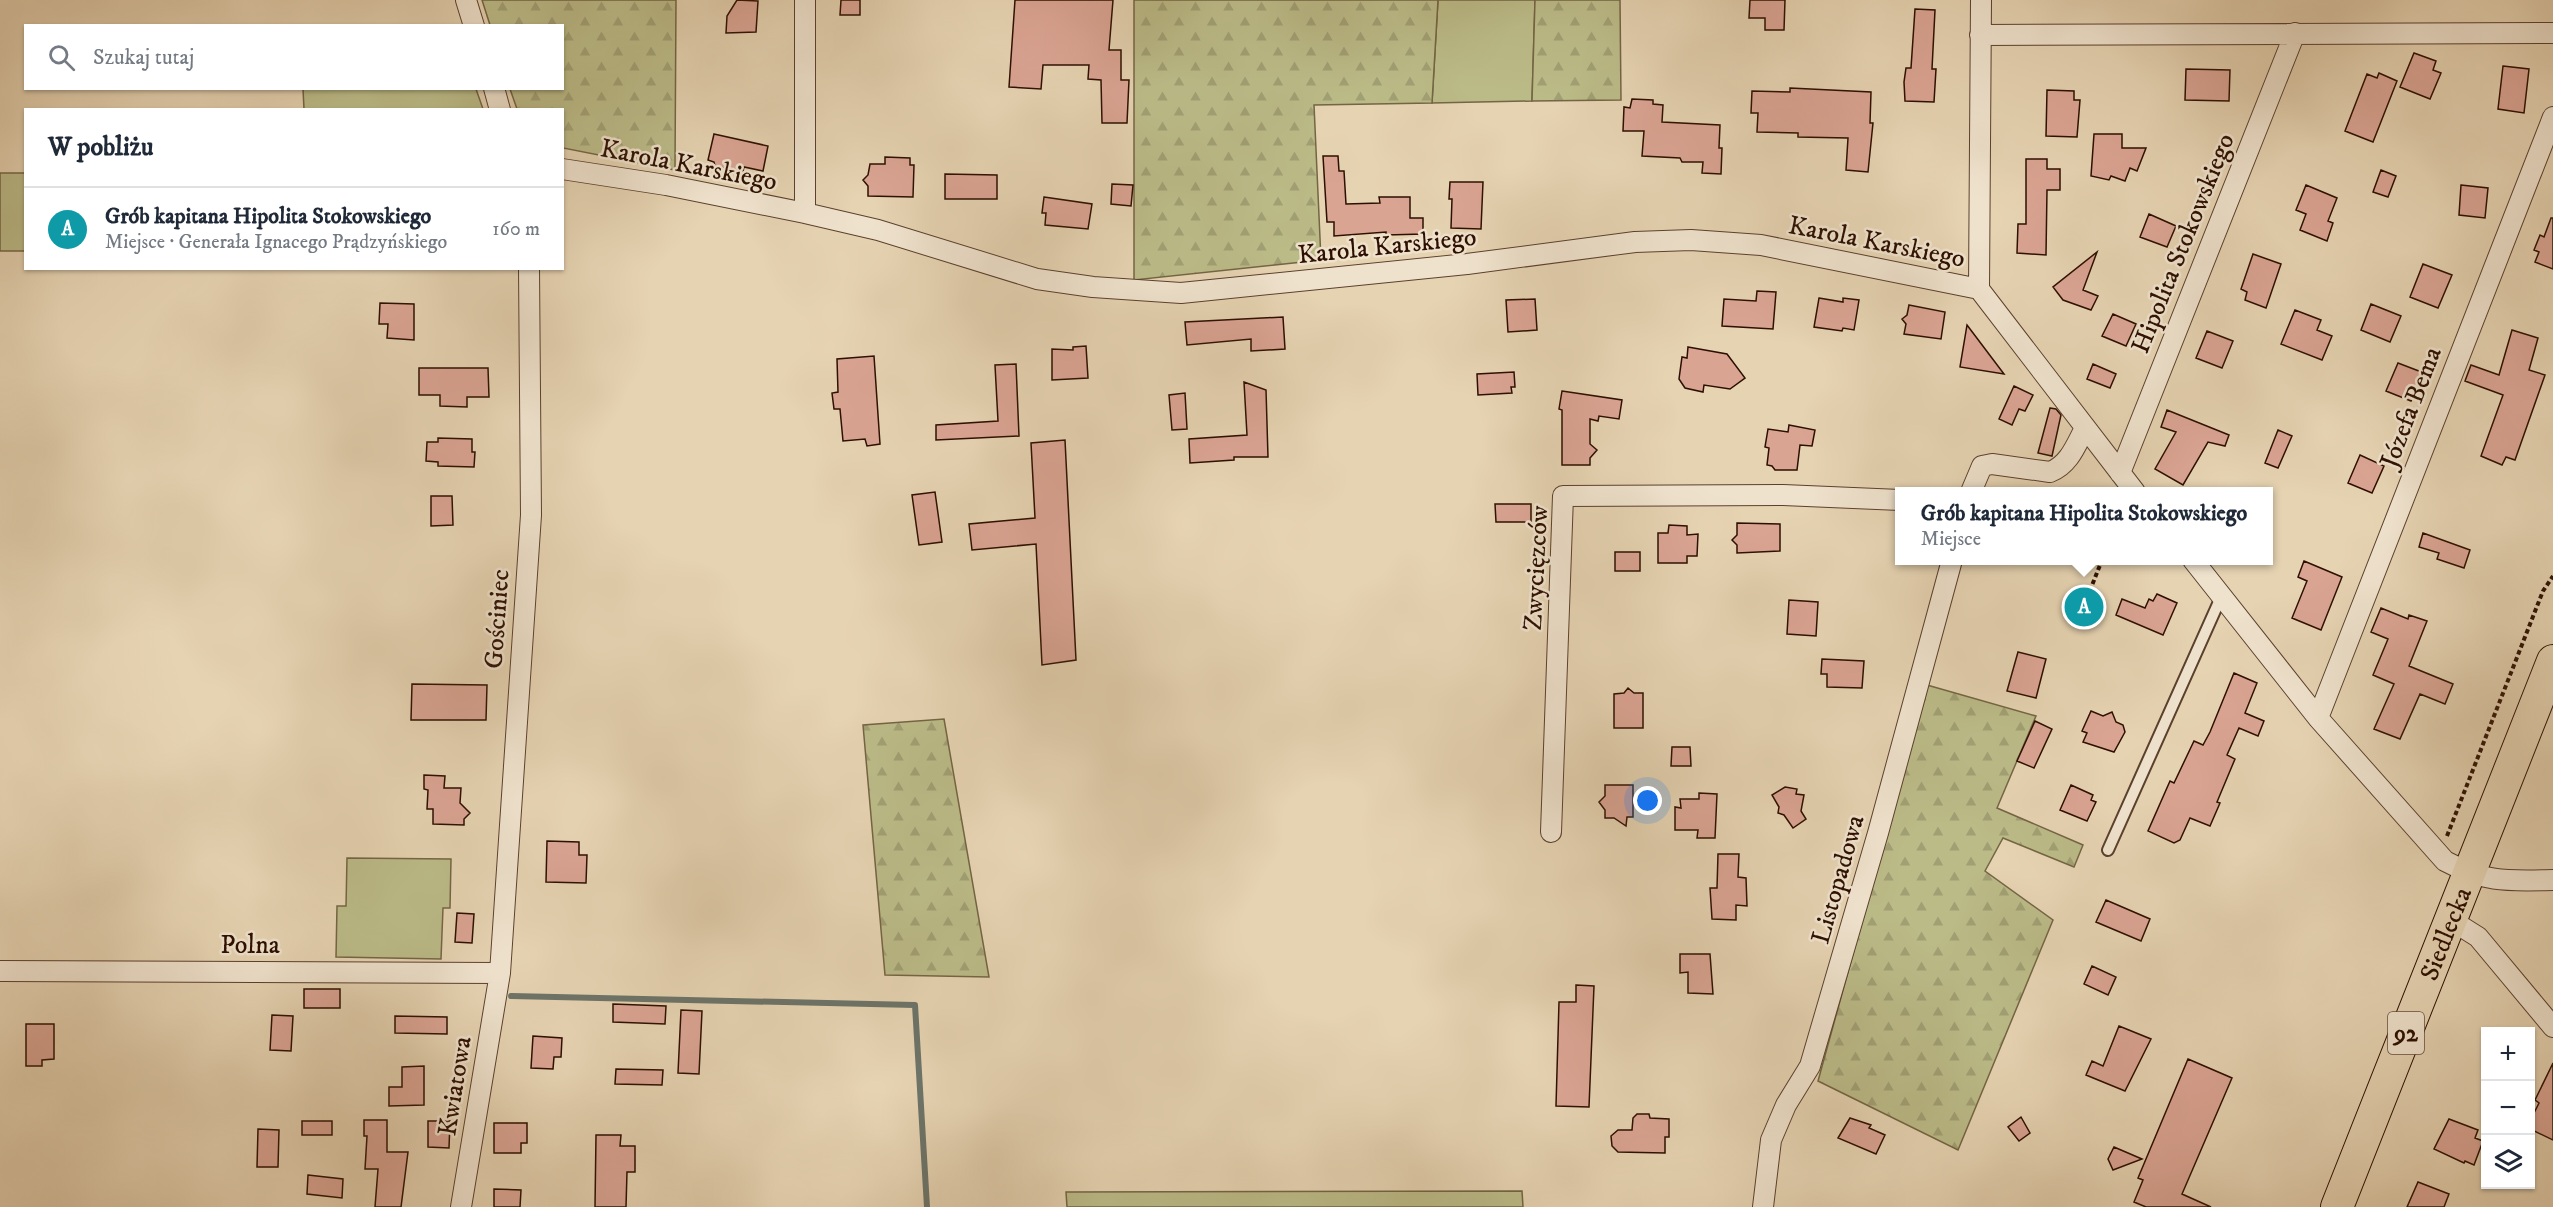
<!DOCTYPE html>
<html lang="pl">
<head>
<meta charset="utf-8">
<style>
	:root { --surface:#fff; --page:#f6f6f7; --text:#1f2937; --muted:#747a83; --line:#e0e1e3; --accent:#8f2418 }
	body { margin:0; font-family:"IM FELL DW Pica",serif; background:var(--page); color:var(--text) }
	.controls { position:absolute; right:18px; bottom:18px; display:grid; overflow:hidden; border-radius:0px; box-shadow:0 2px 4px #0004 }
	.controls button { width:54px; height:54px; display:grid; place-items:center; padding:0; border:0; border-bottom:2px solid var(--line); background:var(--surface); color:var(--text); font:30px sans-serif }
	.you { position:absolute; left:1648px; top:801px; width:21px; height:21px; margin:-15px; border:4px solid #fff; border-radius:50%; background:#1a73e8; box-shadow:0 0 0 9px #1a73e833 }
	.badge { display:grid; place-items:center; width:39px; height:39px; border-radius:50%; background:var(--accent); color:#fff; font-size:20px; font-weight:700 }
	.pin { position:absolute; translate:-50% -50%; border:3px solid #fff; box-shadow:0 2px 6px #0006 }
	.popup { position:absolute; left:1895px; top:487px; width:378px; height:78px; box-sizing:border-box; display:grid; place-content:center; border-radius:0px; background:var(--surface); filter:drop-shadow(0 2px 4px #0005); font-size:20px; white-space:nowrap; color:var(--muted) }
	.popup b { font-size:22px; color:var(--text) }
	.popup::after { content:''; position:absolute; left:50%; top:100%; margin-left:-12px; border:12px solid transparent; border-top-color:var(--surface) }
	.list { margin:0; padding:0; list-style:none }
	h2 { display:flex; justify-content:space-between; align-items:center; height:78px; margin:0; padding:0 24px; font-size:26px }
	h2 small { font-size:20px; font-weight:400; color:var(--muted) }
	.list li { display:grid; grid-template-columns:39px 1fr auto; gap:18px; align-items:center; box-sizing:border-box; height:84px; padding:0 24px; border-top:2px solid var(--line) }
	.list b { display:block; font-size:22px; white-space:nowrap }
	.list p { margin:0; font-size:20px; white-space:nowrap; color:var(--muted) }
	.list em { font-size:20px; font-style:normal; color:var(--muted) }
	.icon { flex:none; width:33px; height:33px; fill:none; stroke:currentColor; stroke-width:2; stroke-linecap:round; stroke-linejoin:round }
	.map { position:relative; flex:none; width:2553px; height:1207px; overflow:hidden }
	.search { position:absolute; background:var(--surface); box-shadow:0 2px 4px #0004; left:24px; top:24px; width:540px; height:66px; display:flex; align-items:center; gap:15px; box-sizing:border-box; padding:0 21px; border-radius:0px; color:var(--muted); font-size:22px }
	.panel { position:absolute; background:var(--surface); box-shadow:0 2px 4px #0004; left:24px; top:108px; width:540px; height:162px; border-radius:0px }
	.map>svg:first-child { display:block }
	.grass { fill:#bb8; stroke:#746544; stroke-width:1.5 }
	.forest { fill:url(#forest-firs); stroke:#746544; stroke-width:1.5 }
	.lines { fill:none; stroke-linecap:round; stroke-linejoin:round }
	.stream { stroke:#6c7469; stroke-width:6 }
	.building { fill:#daa493; stroke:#2d0f01; stroke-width:1.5 }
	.lane-casing { stroke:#5b402d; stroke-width:14 }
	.street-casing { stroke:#5b402d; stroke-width:22 }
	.primary-casing { stroke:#2d0f01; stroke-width:34 }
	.path { stroke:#2d0f01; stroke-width:4; stroke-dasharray:4.5 3; stroke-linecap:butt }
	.lane { stroke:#efe2cd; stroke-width:10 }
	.street { stroke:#efe2cd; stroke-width:20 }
	.primary { stroke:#e6d3b2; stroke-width:32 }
	.labels { text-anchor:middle; stroke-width:5; stroke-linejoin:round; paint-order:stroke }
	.shield { fill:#efe2cd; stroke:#674e3e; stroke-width:1.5 }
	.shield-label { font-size:24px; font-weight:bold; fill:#2d0f01 }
	.street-label { font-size:26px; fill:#2d0f01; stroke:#efe2cd }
</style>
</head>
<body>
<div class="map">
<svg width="2553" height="1207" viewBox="0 0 2553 1207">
	<defs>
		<pattern id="forest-firs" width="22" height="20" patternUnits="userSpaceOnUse" patternTransform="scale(1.5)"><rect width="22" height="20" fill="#bb8"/><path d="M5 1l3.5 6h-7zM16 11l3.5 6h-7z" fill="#a1a074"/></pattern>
	</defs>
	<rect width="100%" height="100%" fill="#e6d3b2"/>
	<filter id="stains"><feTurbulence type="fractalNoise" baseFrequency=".00333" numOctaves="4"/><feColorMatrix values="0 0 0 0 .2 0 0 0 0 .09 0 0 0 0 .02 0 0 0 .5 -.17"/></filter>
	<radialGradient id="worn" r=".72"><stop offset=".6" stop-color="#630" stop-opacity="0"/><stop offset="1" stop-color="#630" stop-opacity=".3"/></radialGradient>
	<path class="grass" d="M1438 0H1535L1532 101 1432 103Z
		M303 89H476L483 109H304Z
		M0 173H25V251H0Z
		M347 858 451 859 450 908H443L441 959 336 957 337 906H346Z
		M1522 1191 1523 1207H1067L1066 1192Z"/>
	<path class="forest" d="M482 0H676L675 170 563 148 562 110 517 109 510 89 562 88V26L490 25Z
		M1134 0H1438L1432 103 1314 105 1321 260 1134 280Z
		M1535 0H1620L1621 100 1532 101Z
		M1927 685 2036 716 1997 808 2083 845 2074 867 2003 838 1985 871 2053 920 1958 1150 1818 1081Z
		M944 719 989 977 885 975 863 725Z"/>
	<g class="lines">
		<path class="stream" d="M511 996 915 1005 927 1207"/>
	</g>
	<path class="building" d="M737 0 758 1 756 32 726 33 727 16Z
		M841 0H860V15H840Z
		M1015 0H1113L1109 50H1121V80H1129L1127 123H1102L1101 80 1088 79 1089 65H1043L1041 89 1009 87Z
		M1750 0H1785L1784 30H1765V18H1749Z
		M1915 9 1935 10 1932 69H1936L1934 102 1905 101 1904 82 1906 68H1911Z
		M2414 53 2436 61 2433 70 2441 73 2430 99 2400 87Z
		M2503 66 2529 69 2524 113 2498 109Z
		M2186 69 2230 70 2229 101 2185 100Z
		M2379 73 2397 81 2373 142 2345 131 2367 74 2377 78Z
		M1790 88 1871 92 1870 123H1873L1868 172 1846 170 1848 138 1798 137V133L1757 132 1758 113H1751L1752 91 1790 92Z
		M2047 90 2074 91V100H2080L2077 137 2046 136Z
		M1632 99 1653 100V104L1663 105 1662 122 1720 125 1719 148H1722L1721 174 1702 173 1703 162H1682L1680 158 1642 156 1644 131H1623L1624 107 1630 108Z
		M714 134 768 146 763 171 744 167 743 171 715 166 714 162 708 160Z
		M2094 134H2122V148H2146L2137 171 2130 168 2125 181 2111 176 2109 180 2091 176Z
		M1323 156H1338L1339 171H1344L1346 204 1380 203 1379 197H1410V218H1423V234L1386 235V232L1334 236V222H1327Z
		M885 157 910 158V165H914L913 197 868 196V186L863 180 868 175 870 164H885Z
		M2026 159H2047V169H2060V190H2047L2046 255 2017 253 2018 224H2026Z
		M2381 170 2396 176 2388 197 2373 192Z
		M945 174 997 175V199H945Z
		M1450 182H1483L1481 229 1451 228 1452 199H1449Z
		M1112 184 1133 185 1131 206 1111 204Z
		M2306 185 2337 198 2328 221 2333 223 2327 241 2300 230 2306 214 2296 210Z
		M2461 185 2488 188 2485 218 2459 215Z
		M1044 197 1092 204 1088 229 1045 225 1046 213H1042Z
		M2149 214 2176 226 2167 247 2140 237Z
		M2551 218H2553V269L2535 262 2539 252 2534 250 2540 235 2544 237Z
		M2097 252 2083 290 2098 296 2091 310 2063 300 2053 287Z
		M2253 254 2281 264 2266 308 2245 300 2247 292 2241 289Z
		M2423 264 2452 275 2438 308 2410 297Z
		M1757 291 1776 292 1773 329 1722 326 1724 299 1756 301Z
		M1819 298 1843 302V298L1859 300 1854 330 1843 328 1842 331 1814 327Z
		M1535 299 1537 330 1508 332 1506 300Z
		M380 303 414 304V340L387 338 388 324H379Z
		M2371 304 2401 316 2390 342 2361 330Z
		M1909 305 1945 312 1941 339 1904 334 1906 324 1902 319 1907 315Z
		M2295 310 2321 320 2317 330 2332 336 2322 360 2281 344Z
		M2113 314 2136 324 2126 346 2102 336Z
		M1283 317 1285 349 1251 351V339L1187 345 1185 322Z
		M1967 325 2004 374 1960 367Z
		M2512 330 2538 338 2529 370 2545 375 2515 460 2506 457 2502 465 2481 456 2503 395 2465 381 2471 365 2499 375Z
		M2207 331 2233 341 2222 368 2196 358Z
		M1086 346 1088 378 1052 380V349L1073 350V347Z
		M1688 347 1727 354 1745 378 1730 389 1704 385 1703 392 1685 388 1679 379 1682 357 1687 358Z
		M874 356 880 444 867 446 865 439 843 441 840 409H834L832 393 838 392 837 359Z
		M2398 363 2424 373 2411 401 2386 391Z
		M1016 364 1019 436 936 440V425L998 421 995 365Z
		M2093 364 2116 374 2110 388 2087 379Z
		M419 368H488L489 397H467V407L440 406V395H419Z
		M1514 372 1515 387H1511L1512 393 1478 395 1477 374Z
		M1244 382 1266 390 1268 457H1234V460L1190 463 1189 439 1247 435Z
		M2014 386 2033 395 2025 411 2019 409 2012 425 1999 419Z
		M1562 391 1622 400 1619 419 1599 416 1598 421 1590 419V444L1597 450 1590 458V465H1562V410L1559 409Z
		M1185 393 1187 429 1172 430 1169 395Z
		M2050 408 2056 409 2061 415 2052 456 2038 453Z
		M2167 410 2229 435 2225 446 2208 442 2183 485 2155 469 2176 432 2161 427Z
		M1789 425 1815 430 1812 446 1800 445 1797 470H1775L1772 466 1767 465 1769 448 1765 447 1768 429 1788 432Z
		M2278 430 2292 436 2278 468 2265 463Z
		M438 438 472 439V452H475L474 467 438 466V462L426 461 427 442H438Z
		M1065 440 1076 660 1042 665 1036 544 972 550 969 524 1035 518 1031 443Z
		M2360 455 2384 466 2372 493 2348 483Z
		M935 492 942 542 919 545 912 495Z
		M431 496H452L453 525 431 526Z
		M1495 504H1531V522H1496Z
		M1737 523 1780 524V551L1737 553V545L1732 540 1737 535Z
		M1669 525 1687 526V535L1698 534 1697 556H1687V563H1658V533H1668Z
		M2423 533 2470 550 2464 568 2437 559 2439 553 2419 547Z
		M1615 552H1640V571H1615Z
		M2304 561 2342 577 2321 630 2292 618 2307 581 2298 577Z
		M2157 594 2177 603 2163 635 2116 615 2122 599 2145 608 2149 599 2153 601Z
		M1789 600 1818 602 1816 636 1787 634Z
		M2381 608 2408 619 2409 615 2427 621 2409 666 2453 684 2445 704 2420 694 2400 739 2374 729 2394 684 2373 675 2388 639 2371 632Z
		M2018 652 2046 659 2036 698 2007 691Z
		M1822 659 1864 661 1862 688 1827 687V674H1821Z
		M2234 673 2257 683 2245 713 2264 721 2258 736 2239 728 2227 755 2235 759 2217 802 2220 803 2210 826 2190 818 2180 840 2174 843 2148 831 2170 781 2174 783 2194 741 2203 745 2210 732Z
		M412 684 487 685 486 720H411Z
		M1628 688 1634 693H1643V728H1614V694L1624 693Z
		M2091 711 2103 716 2112 712 2116 722 2123 725 2125 732 2114 752 2083 742 2087 733 2082 731Z
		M2035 721 2052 729 2034 768 2017 761Z
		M1672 747H1690L1691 766H1671Z
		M424 775 445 776 444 788H461L460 803 470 813 464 819V825L433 824V809H427L428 790 424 789Z
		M1605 785H1633V817H1627L1626 826 1614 818H1605V810L1599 802 1605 796Z
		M2071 785 2093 795 2091 800 2096 802 2087 821 2060 810Z
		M1785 787 1797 789 1796 794 1804 795 1801 811 1806 819 1793 828 1784 815 1778 813 1779 807 1772 795Z
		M1699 793 1717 794 1715 838H1697L1698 830H1675V807L1681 808 1680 799H1699Z
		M547 841 579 842V855H587L586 883 546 882Z
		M1718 854H1739L1738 877 1746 878 1747 906 1736 905V920L1712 919 1710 888H1717Z
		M2106 900 2150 919 2141 941 2096 922Z
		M457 913 474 914 472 943 455 942Z
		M1680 954H1710L1713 994 1688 993V972L1680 973Z
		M2092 966 2116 977 2108 995 2084 984Z
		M1576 985 1594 986 1589 1107 1556 1106 1559 1002H1576Z
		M304 989H340V1008H304Z
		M613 1004 666 1006 665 1024 613 1022Z
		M681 1010 702 1011 699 1074 678 1073Z
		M272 1015 293 1016 291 1051 270 1050Z
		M395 1016 447 1017V1034L395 1033Z
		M26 1024H54V1059L42 1060V1066H26Z
		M2119 1026 2151 1039 2125 1091 2086 1075 2092 1061 2103 1066Z
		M533 1036 562 1038 561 1057H554L553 1069 531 1068Z
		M2188 1059 2232 1078 2182 1194 2211 1207H2146L2134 1202 2143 1180 2138 1178Z
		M2553 1063V1140L2530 1129V1121L2539 1103 2535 1100Z
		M424 1066V1105L389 1106V1087H402V1067Z
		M616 1069 663 1070 662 1085 615 1084Z
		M1637 1114H1649L1650 1118 1669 1119V1137H1665V1153L1618 1152 1612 1146 1611 1136 1618 1130H1632L1633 1118Z
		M2021 1117 2030 1133 2019 1141 2008 1127Z
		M1850 1118 1871 1125 1869 1128 1885 1135 1876 1154 1838 1138Z
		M2449 1119 2478 1130 2475 1138 2483 1141 2474 1165 2465 1161 2464 1163 2434 1149Z
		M364 1120H387V1152H408L401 1207H375L378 1169H365L367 1136H364Z
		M302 1121H332V1135H302Z
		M428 1121H450L449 1148 428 1147Z
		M494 1123H527V1143H521V1153H494Z
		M258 1129 279 1130 278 1167H257Z
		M596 1135H621L620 1146H635V1172H627L626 1207H595Z
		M2114 1147 2142 1159 2113 1170 2108 1159Z
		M308 1175 343 1179 342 1198 307 1194Z
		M2418 1182 2449 1194 2444 1207H2407Z
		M494 1189 521 1190 520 1207H494Z"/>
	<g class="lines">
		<defs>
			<path id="lane" d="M2108 850 2222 595"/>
			<path id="street" d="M466 0 474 26
				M805 0V213
				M1981 0 1979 289 2135 492
				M1980 35 2553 33
				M494 88 500 110
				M562 169 666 185 805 213 878 230 1037 279 1093 287 1181 293 1467 264 1635 242 1691 240 1761 245 1979 289
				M2120 473 2295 33
				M1971 492 1982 466 1992 464 2050 472C2069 465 2076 445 2085 428
				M2193 560 2318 718 2445 861C2486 883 2507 881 2553 880
				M2318 718 2553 117
				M1551 832 1563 496 1783 495 1900 500
				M2451 920 2478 937 2553 1027
				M0 971 500 973
				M461 1207 500 973 531 515 529 268
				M1763 1207 1771 1140 1786 1105 1810 1066 1878 833 1952 560"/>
			<g id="primary">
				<path id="s1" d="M2337 1207 2553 661"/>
			</g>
		</defs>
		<use href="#lane" class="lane-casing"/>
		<use href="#street" class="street-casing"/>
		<use href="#primary" class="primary-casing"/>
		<path class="path" d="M2087 598 2102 560
			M2447 836 2543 591 2553 576"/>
		<use href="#lane" class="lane"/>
		<use href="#street" class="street"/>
		<use href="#primary" class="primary"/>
	</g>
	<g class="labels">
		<rect class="shield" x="2388" y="1012" width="36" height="42" rx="4.5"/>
		<g class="shield-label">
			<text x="2406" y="1041">92</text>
		</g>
		<g class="street-label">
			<text transform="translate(689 164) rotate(11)" y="9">Karola Karskiego</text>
			<text transform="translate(1877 241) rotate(11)" y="9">Karola Karskiego</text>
			<text transform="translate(2182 243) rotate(-68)" y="9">Hipolita Stokowskiego</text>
			<text transform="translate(1387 245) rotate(-6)" y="9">Karola Karskiego</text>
			<text transform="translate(2410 407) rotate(-69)" y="9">Józefa Bema</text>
			<text transform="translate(1535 568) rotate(-87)" y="9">Zwycięzców</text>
			<text transform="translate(496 619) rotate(-86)" y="9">Gościniec</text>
			<text transform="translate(1837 879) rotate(-74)" y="9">Listopadowa</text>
			<text dy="9" stroke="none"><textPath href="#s1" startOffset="294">Siedlecka</textPath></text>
			<text x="250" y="953">Polna</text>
			<text transform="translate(454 1086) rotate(-81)" y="9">Kwiatowa</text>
		</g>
	</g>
	<rect width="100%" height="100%" filter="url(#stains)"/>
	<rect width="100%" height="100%" fill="url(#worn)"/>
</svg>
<div class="controls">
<button>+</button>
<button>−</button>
<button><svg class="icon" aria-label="layers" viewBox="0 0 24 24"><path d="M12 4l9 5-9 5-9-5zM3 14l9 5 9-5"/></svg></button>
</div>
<div class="you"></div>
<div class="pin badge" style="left:2084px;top:607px;background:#0f9aa8">A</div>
<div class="popup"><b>Grób kapitana Hipolita Stokowskiego</b>Miejsce</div>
<div class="search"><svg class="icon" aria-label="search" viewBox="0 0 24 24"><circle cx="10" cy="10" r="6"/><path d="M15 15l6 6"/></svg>Szukaj tutaj</div>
<section class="panel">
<h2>W pobliżu<small></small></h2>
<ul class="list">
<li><span class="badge" style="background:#0f9aa8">A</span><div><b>Grób kapitana Hipolita Stokowskiego</b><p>Miejsce · Generała Ignacego Prądzyńskiego</p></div><em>160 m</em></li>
</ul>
</section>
</div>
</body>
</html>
